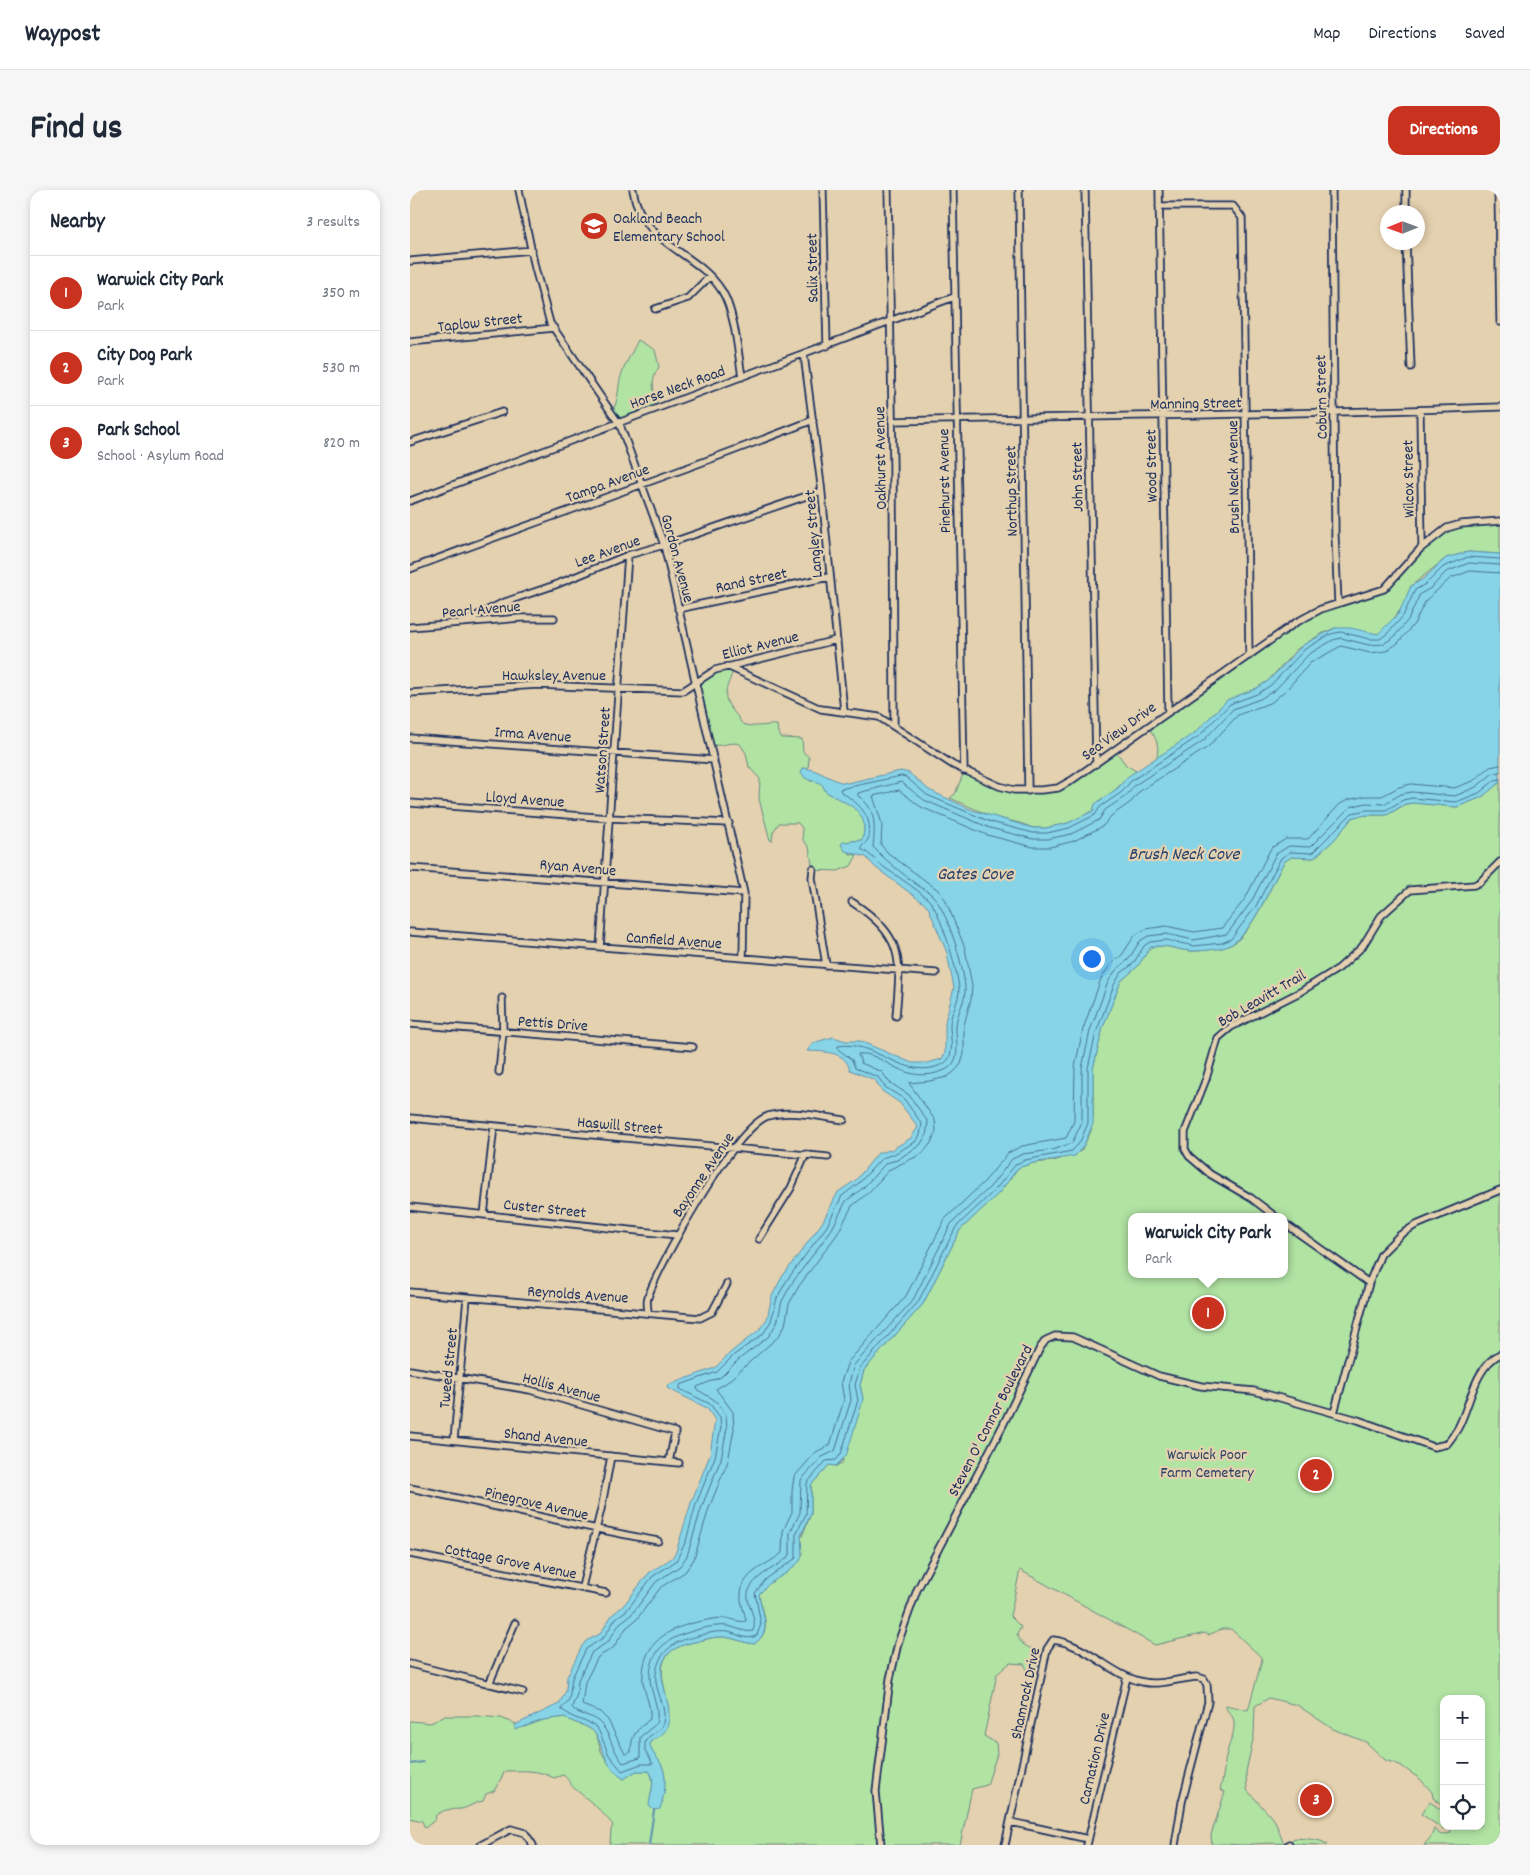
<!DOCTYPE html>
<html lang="en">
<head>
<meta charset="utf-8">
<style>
	:root { --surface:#fff; --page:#f6f6f7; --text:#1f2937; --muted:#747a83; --line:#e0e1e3; --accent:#c8321e }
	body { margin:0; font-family:Dekko,sans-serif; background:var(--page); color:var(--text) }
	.controls { position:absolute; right:15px; bottom:15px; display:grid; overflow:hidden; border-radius:10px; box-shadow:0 2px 8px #0003 }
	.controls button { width:45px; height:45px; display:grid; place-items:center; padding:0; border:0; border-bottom:1px solid var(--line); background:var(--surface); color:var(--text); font:25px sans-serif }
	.compass { position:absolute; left:970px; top:15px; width:45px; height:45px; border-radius:50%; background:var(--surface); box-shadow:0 2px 8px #0003; rotate:269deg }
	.you { position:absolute; left:681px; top:768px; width:18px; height:18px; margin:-12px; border:4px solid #fff; border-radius:50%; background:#1a73e8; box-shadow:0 0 0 8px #1a73e833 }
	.badge { display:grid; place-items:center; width:32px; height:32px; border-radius:50%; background:var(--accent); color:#fff; font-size:16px; font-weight:700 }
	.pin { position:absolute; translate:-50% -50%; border:2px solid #fff; box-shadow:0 1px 5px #0006 }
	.popup { position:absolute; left:718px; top:1023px; width:160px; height:65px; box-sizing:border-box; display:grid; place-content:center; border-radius:10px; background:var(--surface); filter:drop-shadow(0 1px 4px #0005); font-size:16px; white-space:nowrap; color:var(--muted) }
	.popup b { font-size:19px; color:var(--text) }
	.popup::after { content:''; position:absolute; left:50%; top:100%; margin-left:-10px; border:10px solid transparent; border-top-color:var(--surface) }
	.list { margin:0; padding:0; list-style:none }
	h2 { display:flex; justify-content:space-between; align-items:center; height:65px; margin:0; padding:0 20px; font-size:21px }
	h2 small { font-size:16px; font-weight:400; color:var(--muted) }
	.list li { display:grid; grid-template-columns:32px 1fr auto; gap:15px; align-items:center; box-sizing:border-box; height:75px; padding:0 20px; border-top:1px solid var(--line) }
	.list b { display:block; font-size:19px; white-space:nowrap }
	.list p { margin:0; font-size:16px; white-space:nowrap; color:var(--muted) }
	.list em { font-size:16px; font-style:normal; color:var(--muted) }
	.icon { flex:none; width:28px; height:28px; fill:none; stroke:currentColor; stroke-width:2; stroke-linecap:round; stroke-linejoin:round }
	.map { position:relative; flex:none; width:1090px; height:1655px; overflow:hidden; border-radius:15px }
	header { display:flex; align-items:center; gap:30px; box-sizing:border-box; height:70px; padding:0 25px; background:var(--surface); border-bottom:1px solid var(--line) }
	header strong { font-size:24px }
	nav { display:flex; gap:28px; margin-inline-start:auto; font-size:18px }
	.intro { display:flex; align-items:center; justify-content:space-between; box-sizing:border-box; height:120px; padding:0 30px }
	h1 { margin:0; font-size:35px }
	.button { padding:12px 22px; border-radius:15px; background:var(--accent); color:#fff; font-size:18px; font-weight:700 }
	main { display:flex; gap:30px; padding:0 30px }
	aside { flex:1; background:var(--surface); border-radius:15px; box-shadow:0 2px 8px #0003 }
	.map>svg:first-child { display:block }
	.green { fill:#b1e3a3; stroke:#668980; fill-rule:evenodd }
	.water { fill:#87d4e7; stroke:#5c92b0 }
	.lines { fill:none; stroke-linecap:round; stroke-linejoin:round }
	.shore { stroke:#467195; stroke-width:1 }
	.stream { stroke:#5c92b0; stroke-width:2 }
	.street-casing { stroke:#1b2f5e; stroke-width:9 }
	.street { stroke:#e4d1af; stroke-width:5.5 }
	.labels { text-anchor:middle; stroke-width:4.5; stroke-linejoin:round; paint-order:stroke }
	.poi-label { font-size:16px; fill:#1b2f5e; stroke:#e4d1af; text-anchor:start }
	.street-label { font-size:16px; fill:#1b2f5e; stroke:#e4d1af }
	.park-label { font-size:16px; fill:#2a4165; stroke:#e4d1af }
	.water-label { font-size:18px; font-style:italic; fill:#26406c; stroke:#e4d1af }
</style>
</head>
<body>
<header>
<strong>Waypost</strong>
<nav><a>Map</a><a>Directions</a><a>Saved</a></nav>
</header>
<div class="intro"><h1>Find us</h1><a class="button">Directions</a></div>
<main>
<aside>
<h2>Nearby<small>3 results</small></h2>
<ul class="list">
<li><span class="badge">1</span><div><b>Warwick City Park</b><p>Park</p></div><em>350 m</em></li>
<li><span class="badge">2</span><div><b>City Dog Park</b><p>Park</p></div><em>530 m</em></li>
<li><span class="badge">3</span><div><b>Park School</b><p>School · Asylum Road</p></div><em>820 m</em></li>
</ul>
</aside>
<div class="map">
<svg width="1090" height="1655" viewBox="0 0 1090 1655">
	<rect width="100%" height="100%" fill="#e4d1af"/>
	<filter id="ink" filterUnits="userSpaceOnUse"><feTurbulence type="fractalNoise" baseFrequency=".02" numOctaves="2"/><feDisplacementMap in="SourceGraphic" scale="10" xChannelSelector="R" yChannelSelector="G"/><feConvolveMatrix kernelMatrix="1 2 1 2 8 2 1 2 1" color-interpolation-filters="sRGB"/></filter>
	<g filter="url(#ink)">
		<path class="green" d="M228 150 245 160 249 177C240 190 243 202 248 216L208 232 202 221C210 210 207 195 212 183 216 172 223 161 228 150Z
			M1090 330V364L1058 362 1036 368 1001 396 993 416 975 440 968 444H961L925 438 911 444 887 459 858 491 845 499 817 510 786 542 746 569C751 555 745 547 738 536L906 420 973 399 1012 356 1044 335Z
			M318 476 323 481C314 505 311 507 328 527 331 531 330 534 336 535 345 538 357 534 367 535L368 543 372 548 392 549 393 562 399 567 398 579 394 578 400 591C409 591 413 593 415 601 435 614 462 618 452 650L433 652 431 654 440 664 447 665 441 676 428 681 403 680 399 657 393 650 392 638 388 633H369L363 642 362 651 360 650 349 609 350 589 339 577 336 563 330 554C319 551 312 557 301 555L285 493Z
			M705 560 716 575 726 581 697 607 691 609 683 621 658 633 636 638H623L610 633 583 627 540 608 545 604 554 582 603 600 647 598Z
			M1090 592V1655H1014L1021 1647 1024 1639 1031 1645 1040 1643 1043 1636H1071V1509H1034V1616L1023 1608 1022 1602 1010 1589 990 1575 975 1570 956 1552 923 1539 887 1515 859 1508 845 1516 844 1545 836 1582 837 1600 865 1631 873 1652 879 1654 884 1648C894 1649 910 1648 918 1655 895 1655 857 1651 837 1655 825 1655 814 1653 802 1655L801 1645 815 1602 810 1600C814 1587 814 1574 817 1562 820 1551 825 1543 824 1531 823 1525 816 1521 815 1515L838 1520 852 1470 850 1466 821 1439H812L798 1445 795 1443 745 1455 610 1380 600 1426 611 1437 607 1444C610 1454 616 1457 626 1460L629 1474 625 1482 618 1481 614 1474 600 1473 587 1484 574 1546 586 1553 587 1564 577 1595 562 1599 550 1655H200L201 1640 203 1635C192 1621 180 1611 165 1599 160 1595 159 1589 153 1585L144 1588C128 1579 113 1581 95 1581L84 1601 76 1604 73 1611C65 1612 58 1618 51 1619 39 1620 35 1618 25 1626L26 1629 15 1638 12 1631 0 1628V1531L21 1533 33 1526H67L91 1528 114 1537 133 1530 155 1527C163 1534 177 1534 184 1542 188 1547 189 1554 191 1561 195 1570 206 1583 214 1589L226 1581H239C245 1590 242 1598 240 1609L252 1613C253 1601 258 1588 252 1576 248 1567 240 1564 240 1552 243 1549 250 1547 252 1543 274 1512 224 1467 280 1453 291 1451 303 1446 314 1447 324 1448 334 1453 344 1454 364 1440 352 1423 349 1404 361 1387 380 1384 392 1365L390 1351 401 1324V1295L419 1275 426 1276 432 1273 453 1209 450 1195 454 1180 513 1114 550 1040 589 1003 608 978 623 973 644 971 671 961 681 941 683 926V879L693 837 711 791 727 777 741 757C757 753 770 762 786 761 798 760 814 759 824 753 843 741 863 692 874 672L881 667 904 668 924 650 943 627 957 625H977L996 614 1003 613 1047 617 1072 607ZM722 1027H874V1084H722Z
			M1020 1612 1034 1622 1035 1636 1033 1639 1011 1624Z"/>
		<path class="water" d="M1058 362 1090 364V592L1072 607 1047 617 1003 613 995 614 977 625H957L943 627 924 650 904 668 881 667 874 672C861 694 843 743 820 755 812 760 796 760 786 761 770 762 757 753 741 757L727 777 711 791 693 837 683 879V934L674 955 665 966 623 973 608 978 589 1003 550 1040 513 1114 454 1180 450 1195 453 1209 451 1217 436 1266 426 1276 419 1275 401 1295V1324L391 1345 392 1365 390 1371 378 1382 360 1393 349 1404C351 1423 364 1440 344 1454 334 1453 324 1448 314 1447 303 1446 291 1451 280 1453 223 1468 273 1512 255 1541 252 1546 245 1548 240 1552 240 1564 248 1566 252 1576 258 1588 254 1607 250 1619L244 1620 239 1616C240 1603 247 1591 239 1581H226L214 1589C191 1574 196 1558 184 1542 177 1534 163 1534 155 1527L133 1530 105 1540V1535L149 1514 156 1501 157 1487 172 1456 176 1451 190 1444 202 1425 213 1416 239 1383 262 1368 266 1362 281 1313 300 1265 305 1230 297 1218 257 1198 258 1195 305 1178 321 1162 349 1140 357 1129 362 1106 372 1087 412 1033 428 1002 446 990 468 963 481 960 501 948 508 937 490 913 472 901 465 890 440 880C435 860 413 862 397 861L403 853 423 847 436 851H450L502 873H517L532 869 535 863V832L544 798 537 763 519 719 515 714 465 677 456 667 435 661 431 654 433 652 452 650C462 618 434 614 415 601 412 589 404 593 395 588L391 582 393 578C410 579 421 592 437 593L491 581 499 583 519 600 562 620 623 638H636L658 633 683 621 685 614 708 598 717 587 786 542 817 510 845 499 858 491 893 455 925 438H940L968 444 989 423 1001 396 1013 389 1036 368Z"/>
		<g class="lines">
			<path class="shore" d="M1090 369 1058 367 1033 377 1017 393 1005 400 993 426 978 443 970 449H960L931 442 921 444 895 459 861 495 847 504 820 514 789 546 721 591 712 602 690 617 685 625 659 638 637 643H623L581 632 517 605 496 587 491 586 430 599 431 602C447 612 463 625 459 647 457 653 452 654 451 659 461 664 466 671 475 678 489 687 505 698 518 709 531 722 547 779 549 798 550 811 540 823 540 835 540 847 546 867 533 874 496 893 464 849 428 856V859L442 870 445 878 468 887 475 897 494 909 512 934 510 945 505 952 484 964 472 968 449 993 432 1006 417 1036 377 1090 367 1108 361 1131 353 1144 324 1165 307 1182 270 1195V1199L300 1214 310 1227 311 1237 305 1267 286 1314 276 1351 266 1371 242 1387 217 1420 206 1428 194 1447 176 1459 162 1488 159 1510 151 1519 163 1527 184 1535 189 1541 199 1565 212 1581 231 1574H243L235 1560V1552C239 1543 250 1543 253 1533 257 1517 248 1507 246 1492 244 1468 259 1453 280 1448 293 1445 305 1440 318 1442 328 1444 339 1452 347 1445L351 1434 345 1403 356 1389 386 1368V1344L396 1324 397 1293 416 1271 426 1270 431 1264 448 1210 445 1195 450 1178 508 1112 546 1037 585 1000 606 974 615 970 662 961 670 952 678 933V878L686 843 704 795 711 783 723 774 734 756 740 752 756 750 784 756 812 753 821 749 846 716 871 668 880 662 902 663 942 623 957 620H976L993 610 1002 608 1046 612 1069 603 1085 590 1090 589
				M1090 375 1059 373 1036 382 1021 398 1010 404 998 430 983 448 973 454 959 455 931 448 923 450 899 464 865 500 850 509 823 519 793 551 725 595 716 606 695 620 689 630 661 644 638 649H623L580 638 514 610 491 592 448 603V606C467 618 465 638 463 657 476 671 491 682 506 694 511 698 518 701 522 705 537 719 554 777 555 798 556 811 547 822 546 835 545 850 553 872 535 880 493 898 473 860 448 864L451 873 472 882 479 892 499 905 518 932 516 946 510 955 487 970 476 973 453 998 436 1011 422 1039 382 1093 372 1111 367 1133 358 1147 328 1170 311 1187 287 1197 288 1200 303 1209 310 1215 316 1226 317 1238 311 1269 292 1316 277 1366 270 1376 246 1392 222 1424 210 1433 198 1452 182 1462 168 1490 167 1504 162 1517C167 1526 182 1524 189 1532 200 1542 202 1560 213 1573L230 1568V1547L246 1534C251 1516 239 1502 240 1485 242 1454 264 1446 290 1439 299 1437 307 1435 317 1436 325 1437 335 1443 343 1441 349 1426 332 1412 340 1398 349 1382 368 1378 380 1365V1342L390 1323 391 1290 412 1267 425 1261 441 1210 439 1193 444 1175 503 1110 541 1034 581 996 602 969 613 964 642 960 662 953 672 932V878L680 841 698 792 706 780 718 770 730 751 738 746 756 744 784 750 817 744 841 712 866 664 879 656 900 657 940 617 956 613 974 614 991 604 1002 602 1045 606 1066 597 1082 584 1090 582
				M1090 383 1060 381 1041 388 1016 410 1004 434 988 453 976 461 960 463 931 456 900 473 877 499 862 512 828 525 798 557 730 601 721 612 701 626 693 636 664 651 640 657H623L577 645 511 617 489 600 463 606 472 634 471 655 478 663 528 700 535 709 555 758 562 796 561 809 554 835V864L551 874 544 882 537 887 520 891 499 893 525 930 526 941 521 953 512 964 480 979 458 1003 442 1016 428 1043 389 1096 379 1114 375 1135 369 1146 316 1193 306 1199 323 1222 324 1239 318 1271 299 1318 284 1369 275 1382 251 1397 227 1429 216 1438 203 1458 188 1467 175 1492 172 1515 190 1522 198 1530 215 1564 221 1562C221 1544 227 1540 240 1529 242 1513 231 1500 233 1483 235 1453 256 1440 283 1433 293 1431 303 1428 314 1428 321 1428 330 1433 336 1431 335 1422 330 1414 331 1404 332 1382 358 1375 372 1363L373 1341 382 1322V1301L384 1287 406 1262 420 1255 434 1210 431 1192 438 1172 496 1106 535 1029 575 991 598 963 612 956 656 948 664 931 665 877 673 839 691 789 700 775 712 765 725 745 736 739 756 736 784 742 812 738 835 709 861 658 876 649H898L929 615 937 610 956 606H972L989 597 1001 594 1044 598 1063 591 1080 577 1090 575"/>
			<path class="stream" d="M0 1574 13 1572
				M239 1655 244 1620"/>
			<defs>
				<path id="street" d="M109 0 125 78 140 133 210 235 254 355 334 703 333 767
					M223 0C232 56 286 60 312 101 325 122 328 163 332 187
					M413 0 417 156
					M478 0 483 275 484 535
					M543 0 554 581
					M609 0 618 601
					M675 0 686 574
					M749 0 758 522
					M922 0 925 346 928 413
					M1088 0 1090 132
					M749 16H823L832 28 839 466
					M996 22V0
					M996 52 1001 177
					M0 71 122 60
					M245 119 278 108 299 87
					M0 152 144 138
					M394 165 411 295 434 521
					M1010 220 1012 357
					M482 231C685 226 887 225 1090 217
					M0 252 92 222
					M0 311 544 107
					M0 379C134 328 270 283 403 230
					M268 419 419 387
					M52 433 92 413 145 395 218 365 254 355 411 301
					M0 437 111 428H144
					M317 476 411 519 469 527 543 575 589 596 604 600H631L648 598 662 590 885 433 911 419 974 399 1010 359 1037 338 1051 334 1090 331
					M0 503 128 495 273 501 305 480 426 450
					M0 548 304 570
					M0 613 199 628 319 633
					M0 678 334 703
					M403 679 402 688 416 775
					M442 712C495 747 491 769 486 826
					M0 742 526 783
					M190 757 218 365
					M0 834 283 857
					M89 882 93 842 92 808
					M0 928 418 967
					M0 1017 267 1045
					M74 1025 84 936
					M866 1027 841 1008 800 984 779 966 775 959V942L796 889 808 848 821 837 890 802 929 778 952 757 971 726 1000 700 1064 695 1070 692 1090 672
					M874 1033 959 1093
					M349 1049 381 998 396 964
					M0 1102 290 1128 302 1122 317 1094
					M238 1122C238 1118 236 1112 238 1107 250 1072 325 937 358 926 381 919 411 927 434 930
					M0 1180 120 1200 265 1242 259 1272
					M924 1223 959 1093 971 1064 990 1045 1004 1036 1090 1000
					M0 1246 269 1273
					M44 1250 57 1108
					M0 1298C83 1315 165 1336 248 1351
					M0 1364 196 1403
					M172 1397 192 1315 201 1266
					M0 1474 113 1502
					M79 1494 105 1433
					M601 1632 678 1649
					M71 1655 101 1639 115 1643 123 1655
					M471 1655 466 1601 480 1489 488 1453 507 1400 593 1235 630 1158 636 1150 645 1146 663 1147 749 1186 791 1196 844 1201 863 1206 948 1230 1024 1257 1037 1254C1041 1249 1045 1243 1048 1238 1061 1213 1064 1178 1090 1164
					M595 1655 637 1459 643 1450C677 1454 700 1485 733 1492 750 1496 770 1488 787 1487L794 1489 797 1495 798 1512 772 1612 765 1655
					M677 1655 717 1487
					M878 1655 879 1654"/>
			</defs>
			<use href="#street" class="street-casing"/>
			<use href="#street" class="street"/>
		</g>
	</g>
	<defs>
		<symbol id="school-disc" viewBox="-11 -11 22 22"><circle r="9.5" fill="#c8321e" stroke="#e4d1af"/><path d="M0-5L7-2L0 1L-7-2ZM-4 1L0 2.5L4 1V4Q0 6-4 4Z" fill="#fff"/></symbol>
	</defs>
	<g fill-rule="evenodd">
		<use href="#school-disc" x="168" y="20" width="32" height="32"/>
	</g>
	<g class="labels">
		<g class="poi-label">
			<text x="203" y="33">Oakland Beach<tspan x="203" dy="18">Elementary School</tspan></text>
		</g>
		<g class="street-label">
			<text transform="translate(401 78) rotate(-91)" y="6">Salix Street</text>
			<text transform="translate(70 131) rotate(-6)" y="6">Taplow Street</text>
			<text transform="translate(267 196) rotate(-20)" y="6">Horse Neck Road</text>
			<text transform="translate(910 207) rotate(-91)" y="6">Coburn Street</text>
			<text transform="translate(786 212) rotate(-1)" y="6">Manning Street</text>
			<text transform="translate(469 268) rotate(-91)" y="6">Oakhurst Avenue</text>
			<text transform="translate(740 276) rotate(-91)" y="6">Wood Street</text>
			<text transform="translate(666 287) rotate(-91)" y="6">John Street</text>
			<text transform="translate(822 287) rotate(-91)" y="6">Brush Neck Avenue</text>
			<text transform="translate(997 289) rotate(-91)" y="6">Wilcox Street</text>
			<text transform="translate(533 291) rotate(-91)" y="6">Pinehurst Avenue</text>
			<text transform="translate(197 292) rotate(-20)" y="6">Tampa Avenue</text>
			<text transform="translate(600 301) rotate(-91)" y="6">Northup Street</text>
			<text transform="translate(402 344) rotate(-95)" y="6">Langley Street</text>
			<text transform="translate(197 360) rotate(-20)" y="6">Lee Avenue</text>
			<text transform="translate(269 368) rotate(75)" y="6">Gordon Avenue</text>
			<text transform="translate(341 389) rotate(-12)" y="6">Rand Street</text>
			<text transform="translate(71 418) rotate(-5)" y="6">Pearl Avenue</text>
			<text transform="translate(350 454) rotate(-14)" y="6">Elliot Avenue</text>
			<text x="144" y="490">Hawksley Avenue</text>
			<text transform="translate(708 540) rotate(-36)" y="6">Sea View Drive</text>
			<text transform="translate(123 543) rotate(4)" y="6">Irma Avenue</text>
			<text transform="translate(191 560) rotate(-86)" y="6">Watson Street</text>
			<text transform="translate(115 608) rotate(4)" y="6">Lloyd Avenue</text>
			<text transform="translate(168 676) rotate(5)" y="6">Ryan Avenue</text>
			<text transform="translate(264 749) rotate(4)" y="6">Canfield Avenue</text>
			<text transform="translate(851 807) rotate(-30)" y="6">Bob Leavitt Trail</text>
			<text transform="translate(143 832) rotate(4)" y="6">Pettis Drive</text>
			<text transform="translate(210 934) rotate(5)" y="6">Haswill Street</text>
			<text transform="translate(292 984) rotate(-56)" y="6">Bayonne Avenue</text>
			<text transform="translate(135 1017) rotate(6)" y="6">Custer Street</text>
			<text transform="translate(168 1103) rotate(4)" y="6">Reynolds Avenue</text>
			<text transform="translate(37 1178) rotate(-84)" y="6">Tweed Street</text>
			<text transform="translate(152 1196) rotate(15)" y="6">Hollis Avenue</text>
			<text transform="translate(579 1230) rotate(-63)" y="6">Steven O' Connor Boulevard</text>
			<text transform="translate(136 1246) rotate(6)" y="6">Shand Avenue</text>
			<text transform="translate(127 1312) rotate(13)" y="6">Pinegrove Avenue</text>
			<text transform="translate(101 1370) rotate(11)" y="6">Cottage Grove Avenue</text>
			<text transform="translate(614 1503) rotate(-78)" y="6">Shamrock Drive</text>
			<text transform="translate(683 1568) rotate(-77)" y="6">Carnation Drive</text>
		</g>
		<g class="park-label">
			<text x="797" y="1269">Warwick Poor<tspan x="797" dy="18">Farm Cemetery</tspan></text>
		</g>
		<g class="water-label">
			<text x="774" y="669">Brush Neck Cove</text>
			<text x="565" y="689">Gates Cove</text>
		</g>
	</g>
</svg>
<div class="controls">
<button>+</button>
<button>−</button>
<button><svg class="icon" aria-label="locate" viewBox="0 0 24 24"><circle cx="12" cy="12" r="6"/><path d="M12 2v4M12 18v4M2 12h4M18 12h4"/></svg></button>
</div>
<svg class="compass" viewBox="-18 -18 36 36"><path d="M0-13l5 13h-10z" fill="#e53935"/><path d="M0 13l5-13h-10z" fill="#747a83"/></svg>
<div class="you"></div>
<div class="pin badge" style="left:798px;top:1123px">1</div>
<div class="popup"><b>Warwick City Park</b>Park</div>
<div class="pin badge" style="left:906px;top:1285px">2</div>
<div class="pin badge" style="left:906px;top:1610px">3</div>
</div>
</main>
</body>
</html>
